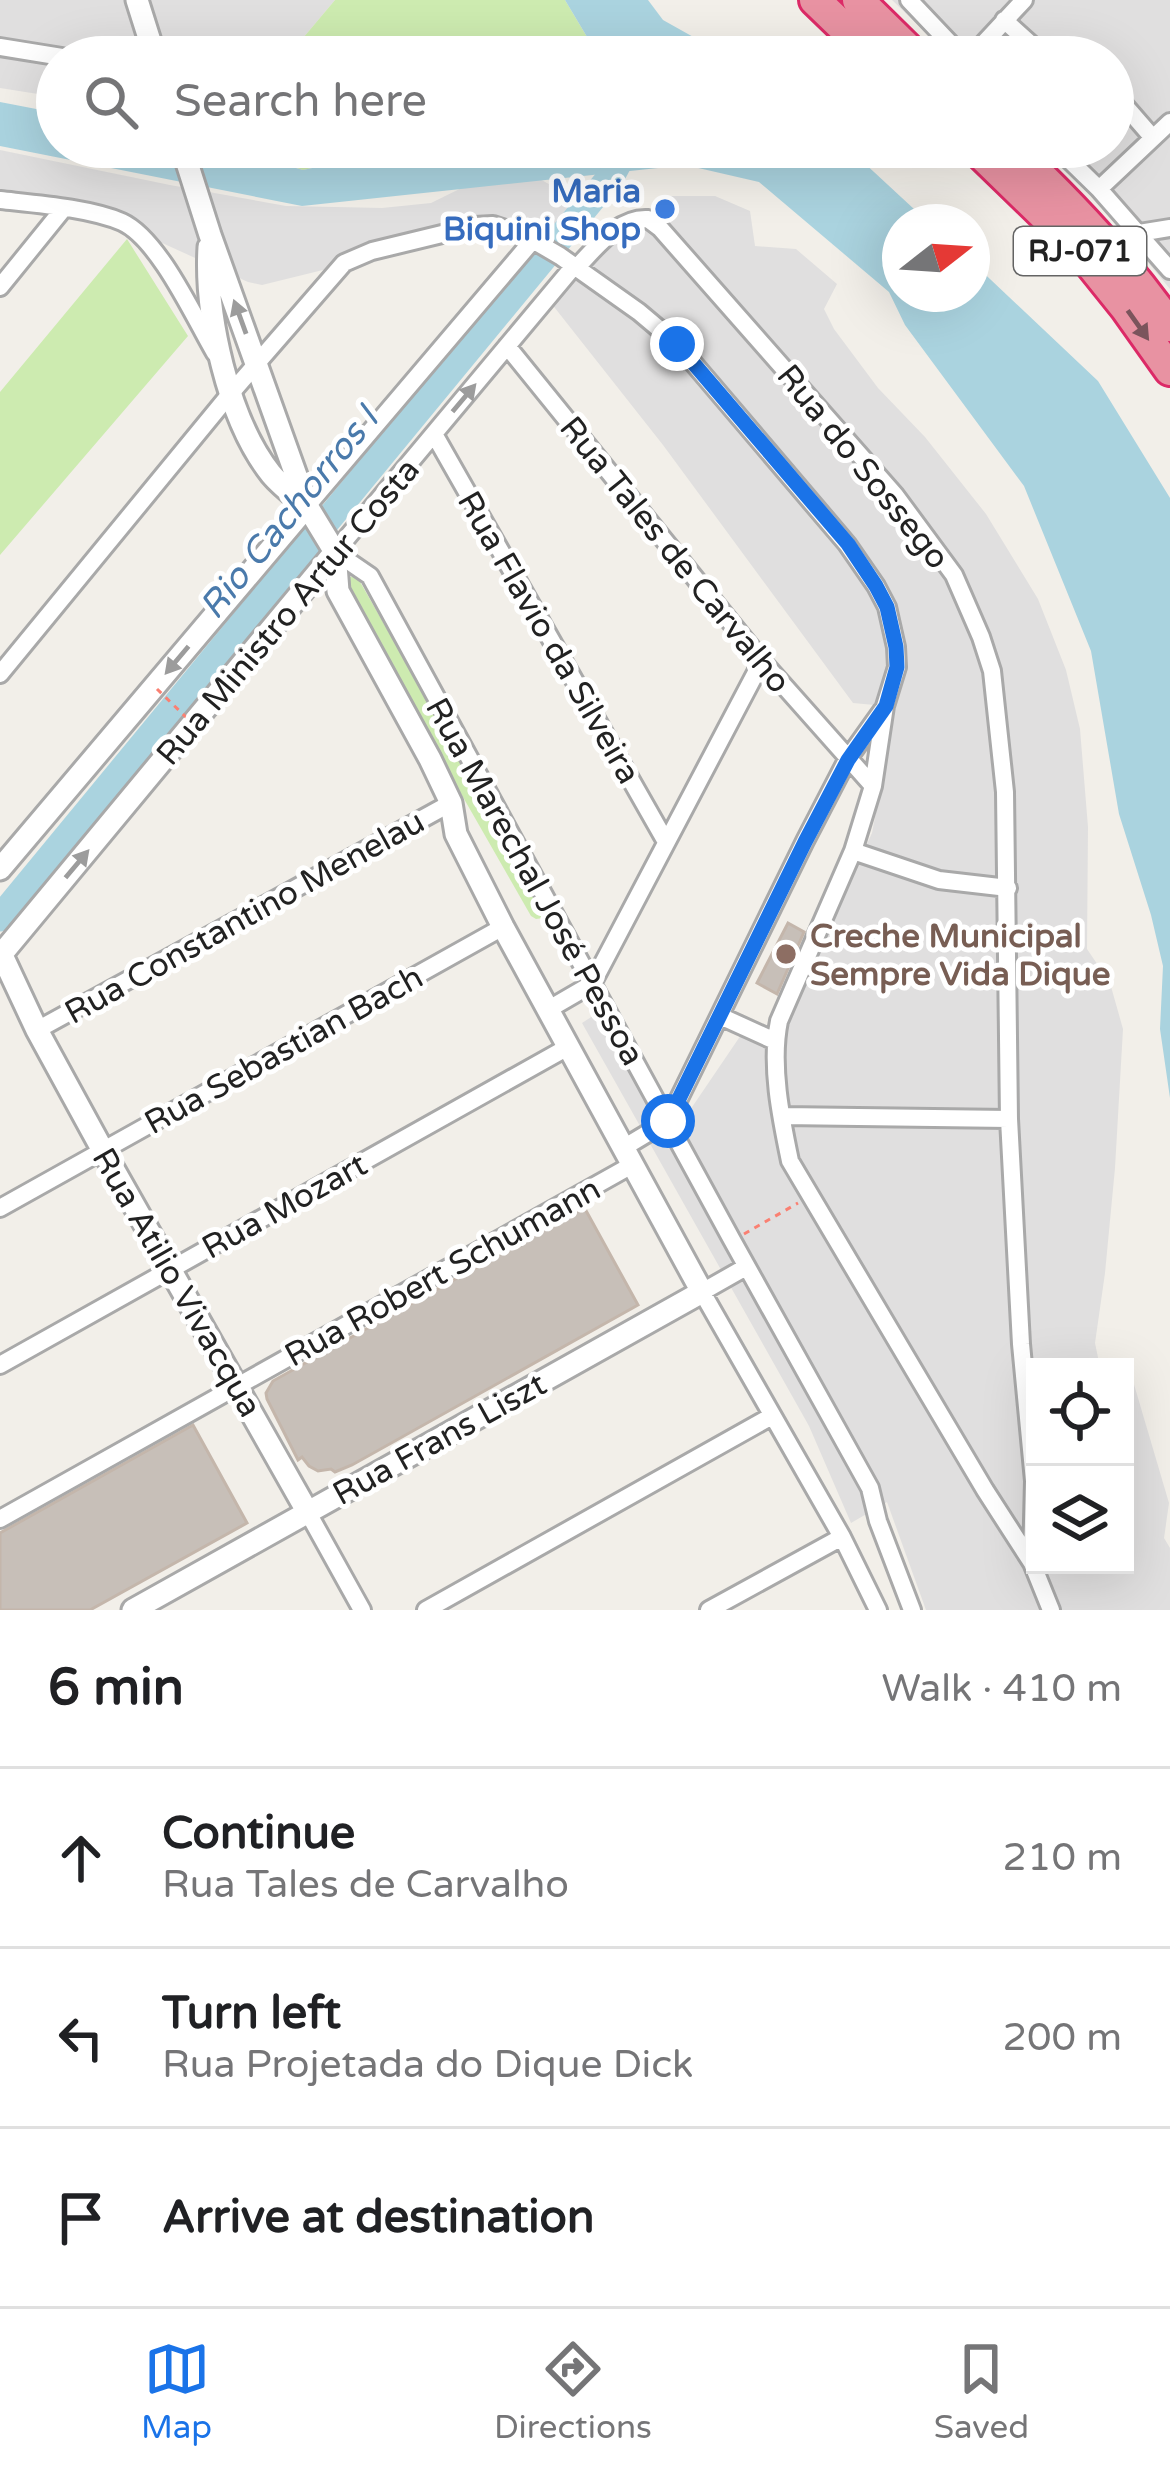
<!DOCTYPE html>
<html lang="en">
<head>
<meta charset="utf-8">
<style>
	:root { --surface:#fff; --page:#f6f6f6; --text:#202124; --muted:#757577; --line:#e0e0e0; --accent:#1a73e8 }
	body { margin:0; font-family:"Varela Round",sans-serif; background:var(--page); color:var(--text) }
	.controls { position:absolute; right:36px; bottom:36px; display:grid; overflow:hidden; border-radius:0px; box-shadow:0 12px 48px #0002 }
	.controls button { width:108px; height:108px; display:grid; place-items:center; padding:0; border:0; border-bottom:3px solid var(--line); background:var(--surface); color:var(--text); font:60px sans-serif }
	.compass { position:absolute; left:882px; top:204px; width:108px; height:108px; border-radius:50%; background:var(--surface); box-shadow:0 12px 48px #0002; rotate:73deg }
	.stop { position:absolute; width:36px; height:36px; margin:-27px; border:9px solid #1a73e8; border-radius:50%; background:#fff }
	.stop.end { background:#1a73e8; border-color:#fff; box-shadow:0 3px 12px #0008 }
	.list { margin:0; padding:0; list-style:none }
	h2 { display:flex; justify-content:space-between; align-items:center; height:156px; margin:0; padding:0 48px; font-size:51px }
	h2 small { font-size:39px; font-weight:400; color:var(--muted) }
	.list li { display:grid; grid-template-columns:78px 1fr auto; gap:36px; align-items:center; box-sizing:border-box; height:180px; padding:0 48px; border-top:3px solid var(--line) }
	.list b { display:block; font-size:45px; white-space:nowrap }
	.list p { margin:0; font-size:39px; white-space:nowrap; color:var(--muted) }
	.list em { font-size:39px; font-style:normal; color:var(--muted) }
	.icon { flex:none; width:66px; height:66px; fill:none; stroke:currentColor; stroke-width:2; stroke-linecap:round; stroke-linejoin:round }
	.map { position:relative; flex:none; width:1170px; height:1610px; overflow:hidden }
	.search { position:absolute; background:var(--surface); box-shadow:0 12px 48px #0002; left:36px; right:36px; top:36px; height:132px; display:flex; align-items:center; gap:30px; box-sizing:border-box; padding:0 42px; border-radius:66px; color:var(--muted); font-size:45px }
	.sheet { height:696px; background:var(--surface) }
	nav { display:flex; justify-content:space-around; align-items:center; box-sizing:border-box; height:168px; border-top:3px solid var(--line); background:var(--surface); font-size:33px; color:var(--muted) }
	nav a { display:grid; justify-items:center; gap:6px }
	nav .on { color:var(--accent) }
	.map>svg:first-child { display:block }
	.residential { fill:#e0dfdf }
	.grass { fill:#cdebb0 }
	.water { fill:#aad3df }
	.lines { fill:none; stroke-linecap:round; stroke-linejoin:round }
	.river { stroke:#aad3df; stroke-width:27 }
	.building { fill:#c7bfb8; stroke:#c4b6ab; stroke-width:3 }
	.minor-casing { stroke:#a9a9a9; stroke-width:22 }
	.tertiary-casing { stroke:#a9a9a9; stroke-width:27 }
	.motorway-casing { stroke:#dc2a67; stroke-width:36 }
	.path { stroke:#fa8072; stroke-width:3; stroke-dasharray:6 6; stroke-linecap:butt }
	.minor { stroke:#fff; stroke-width:16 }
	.tertiary { stroke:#fff; stroke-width:21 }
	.motorway { stroke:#e892a2; stroke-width:30 }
	.path-bridge { stroke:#fa8072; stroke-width:3; stroke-dasharray:6 6; stroke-linecap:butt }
	.oneway { fill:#9c9c9c }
	.oneway2 { fill:#7b545c }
	.route { stroke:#1a73e8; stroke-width:15 }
	.shop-dot { fill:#3f7fe0; stroke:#fff; stroke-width:4.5 }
	.education-dot { fill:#8d6e63; stroke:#fff; stroke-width:4.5 }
	.labels { text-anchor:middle; stroke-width:10; stroke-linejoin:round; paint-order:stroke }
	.shield { fill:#fff; stroke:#646464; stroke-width:3 }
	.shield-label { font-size:30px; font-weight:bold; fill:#222 }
	.shop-label { font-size:33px; font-weight:bold; fill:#366cbe; stroke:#fff; text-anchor:end }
	.street-label { font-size:33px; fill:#222; stroke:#fff }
	.education-label { font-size:33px; font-weight:bold; fill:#785e54; stroke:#fff; text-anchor:start }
	.water-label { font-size:36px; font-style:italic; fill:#4a7aab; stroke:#fff }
</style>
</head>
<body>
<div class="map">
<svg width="1170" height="1610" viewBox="0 0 1170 1610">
	<rect width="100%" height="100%" fill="#f2efe9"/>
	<path class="residential" d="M0 0H335L287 57H57V97L0 88Z
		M892 0H1170V289L1088 190 1043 147H1113V57H951Z
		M0 150 170 185 286 206 382 208 431 203 490 174 538 178 590 207 579 231 559 250 521 227 461 231 392 253 262 285 248 282 160 242 98 222 0 199Z
		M669 196H715L750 211 755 246 796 249 837 284 824 309 834 329 878 388 925 437 986 514 1038 599 1066 670 1080 729 1088 827 1087 949 1110 983 1123 1029 1115 1168 1105 1273 1095 1343 1100 1367H1035V1565H1125V1381H1133L1169 1503 1164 1538 1170 1548V1610H926L887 1502 851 1523 809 1426 582 1023 599 1012 664 1116H686L743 1032 769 1043 820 945 872 833 896 707 853 703 663 445 551 303 599 253Z"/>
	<path class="grass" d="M335 0H565L599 57H287Z
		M230 147H409L303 170Z
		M127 239 188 336 0 555V392Z
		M354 576 359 580 545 907 543 918 536 919 531 916 344 589 346 578Z"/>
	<path class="water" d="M565 0H648L663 20 729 57H599Z
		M0 102 57 113V147H223L303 170 409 147H847L928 222H900V294H972V262L1098 381 1170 498V1098L1160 1029 1163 966 1151 915 1119 814 1091 651 1024 486 905 325 889 292 759 182 694 167 658 168 302 206 0 146Z"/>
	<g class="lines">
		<path class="river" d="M0 918 612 175 627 147"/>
	</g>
	<path class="building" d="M788 923 804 932 777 994 757 983Z
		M584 1207 638 1305 352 1465 335 1472 331 1469 318 1471 309 1466 302 1457 298 1460 267 1399 266 1393 273 1381Z
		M193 1425 247 1523 90 1610H0V1533Z"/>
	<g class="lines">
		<defs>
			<path id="minor" d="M909 0 963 57
				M1004 20 1045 57
				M0 47 62 57
				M134 57 137 50 149 38
				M971 57 1024 0
				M1113 92 1153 138
				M1056 147 1099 189 1170 270
				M1099 189 1170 122
				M0 200C36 204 90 208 122 222 159 239 194 317 215 353
				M1139 233 1170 228
				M574 266 335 552 370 576 732 1240 870 1488 878 1521 912 1610
				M576 268C596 248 618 217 648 219L660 228 895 495 954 575 981 637 992 671 1005 792 1009 1119 1021 1344 1034 1481 1032 1562
				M0 287 64 208
				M507 346 762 661 873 786
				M434 434 665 840
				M307 506 533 240
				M0 674 225 400 344 263 372 251 475 226 493 225 524 235 560 256 639 312 677 344 847 544 876 586 887 607 896 647 897 667 885 706 873 786 853 851 779 1021C770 1065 781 1118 790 1161L985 1490 1032 1563 1051 1610
				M853 851 939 880 1008 888
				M549 1009 592 984 762 661
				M720 1016 775 1041
				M37 1030 451 803
				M783 1116 1009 1119
				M623 1148 668 1121 805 841 847 760 882 711
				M0 1208 503 927
				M746 1267 702 1292 842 1537 878 1610
				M0 1365 568 1047
				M307 1511 362 1610
				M0 1519 632 1165
				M426 1610 772 1416
				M709 1610 842 1537"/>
			<path id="tertiary" d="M137 0 155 57
				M209 247C205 315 228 420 271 474 281 486 294 496 307 506
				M0 869 307 506
				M0 951 37 1030 102 1149 307 1511
				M0 956 335 552
				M133 1610 702 1292 503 927 456 834 451 803 430 759 338 591 335 552 307 506 210 235 182 147"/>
			<path id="motorway" d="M815 0 874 57
				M858 0 916 57
				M974 147 1077 247 1126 308 1170 370
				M1010 147C1069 202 1124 260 1170 326"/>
		</defs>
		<use href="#minor" class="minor-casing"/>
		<use href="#tertiary" class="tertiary-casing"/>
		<use href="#motorway" class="motorway-casing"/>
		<path class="path" d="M744 1234 798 1203"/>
		<use href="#minor" class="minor"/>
		<use href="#tertiary" class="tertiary"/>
		<use href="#motorway" class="motorway"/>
		<path class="path-bridge" d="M157 689 191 722"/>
	</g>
	<defs><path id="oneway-solid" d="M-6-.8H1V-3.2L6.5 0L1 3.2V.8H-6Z" transform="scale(3)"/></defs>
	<g class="oneway">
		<use href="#oneway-solid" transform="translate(240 317) rotate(-110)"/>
		<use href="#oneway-solid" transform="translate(464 398) rotate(-50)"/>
		<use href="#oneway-solid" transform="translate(177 660) rotate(130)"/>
		<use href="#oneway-solid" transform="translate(77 864) rotate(-50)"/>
	</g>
	<use class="oneway2" href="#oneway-solid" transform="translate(1138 325) rotate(55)"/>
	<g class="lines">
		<path class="route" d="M668 1121 805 842 848 760 886 706 897 667 896 647 887 607 876 586 848 544 677 344"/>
	</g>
	<circle class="shop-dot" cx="665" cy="209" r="12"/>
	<circle class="education-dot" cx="786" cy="954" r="12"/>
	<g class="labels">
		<rect class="shield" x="1014" y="227" width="132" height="48" rx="9"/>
		<g class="shield-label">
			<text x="1080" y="261">RJ-071</text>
		</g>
		<g class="shop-label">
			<text x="641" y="202">Maria<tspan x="641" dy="38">Biquini Shop</tspan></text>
		</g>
		<g class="street-label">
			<text transform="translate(864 466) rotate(51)" y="12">Rua do Sossego</text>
			<text transform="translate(676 554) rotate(51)" y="12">Rua Tales de Carvalho</text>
			<text transform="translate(287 611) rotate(-50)" y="12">Rua Ministro Artur Costa</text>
			<text transform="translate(550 637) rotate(60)" y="12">Rua Flavio da Silveira</text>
			<text transform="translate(536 881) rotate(61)" y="12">Rua Marechal José Pessoa</text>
			<text transform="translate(244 916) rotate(-29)" y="12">Rua Constantino Menelau</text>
			<text transform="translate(283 1049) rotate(-29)" y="12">Rua Sebastian Bach</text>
			<text transform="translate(284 1205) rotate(-29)" y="12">Rua Mozart</text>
			<text transform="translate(442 1271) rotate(-29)" y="12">Rua Robert Schumann</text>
			<text transform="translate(178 1282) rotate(60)" y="12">Rua Atilio Vivacqua</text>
			<text transform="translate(439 1438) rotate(-29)" y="12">Rua Frans Liszt</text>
		</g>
		<g class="education-label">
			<text x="810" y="947">Creche Municipal<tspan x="810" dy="38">Sempre Vida Dique</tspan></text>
		</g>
		<g class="water-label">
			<text transform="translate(288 512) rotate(-51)" y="13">Rio Cachorros I</text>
		</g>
	</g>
</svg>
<div class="controls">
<button><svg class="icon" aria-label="locate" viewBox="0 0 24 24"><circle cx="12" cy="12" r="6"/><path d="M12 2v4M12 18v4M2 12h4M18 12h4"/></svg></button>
<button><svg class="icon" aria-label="layers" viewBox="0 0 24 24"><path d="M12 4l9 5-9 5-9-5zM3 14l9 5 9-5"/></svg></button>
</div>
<svg class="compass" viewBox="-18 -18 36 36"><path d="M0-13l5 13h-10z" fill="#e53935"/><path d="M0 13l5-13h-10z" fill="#757577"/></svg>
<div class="stop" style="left:668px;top:1121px"></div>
<div class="stop end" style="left:677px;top:344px"></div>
<div class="search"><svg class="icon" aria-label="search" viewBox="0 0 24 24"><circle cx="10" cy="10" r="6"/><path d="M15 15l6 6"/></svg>Search here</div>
</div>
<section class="sheet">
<h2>6 min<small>Walk · 410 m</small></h2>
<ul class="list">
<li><svg class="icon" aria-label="ahead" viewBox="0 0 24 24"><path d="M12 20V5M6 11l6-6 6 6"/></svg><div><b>Continue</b><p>Rua Tales de Carvalho</p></div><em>210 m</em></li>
<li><svg class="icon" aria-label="left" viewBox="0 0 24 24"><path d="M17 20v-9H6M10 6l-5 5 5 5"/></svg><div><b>Turn left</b><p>Rua Projetada do Dique Dick</p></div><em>200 m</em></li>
<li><svg class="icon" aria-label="arrive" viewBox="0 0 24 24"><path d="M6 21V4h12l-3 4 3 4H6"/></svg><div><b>Arrive at destination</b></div></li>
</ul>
</section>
<nav>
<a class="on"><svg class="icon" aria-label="map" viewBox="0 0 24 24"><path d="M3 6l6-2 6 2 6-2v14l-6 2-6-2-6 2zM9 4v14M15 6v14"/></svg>Map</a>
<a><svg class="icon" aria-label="directions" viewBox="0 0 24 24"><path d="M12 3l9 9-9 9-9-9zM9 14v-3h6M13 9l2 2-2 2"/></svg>Directions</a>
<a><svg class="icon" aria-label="saved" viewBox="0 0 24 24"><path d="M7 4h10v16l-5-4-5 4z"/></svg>Saved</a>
</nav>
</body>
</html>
